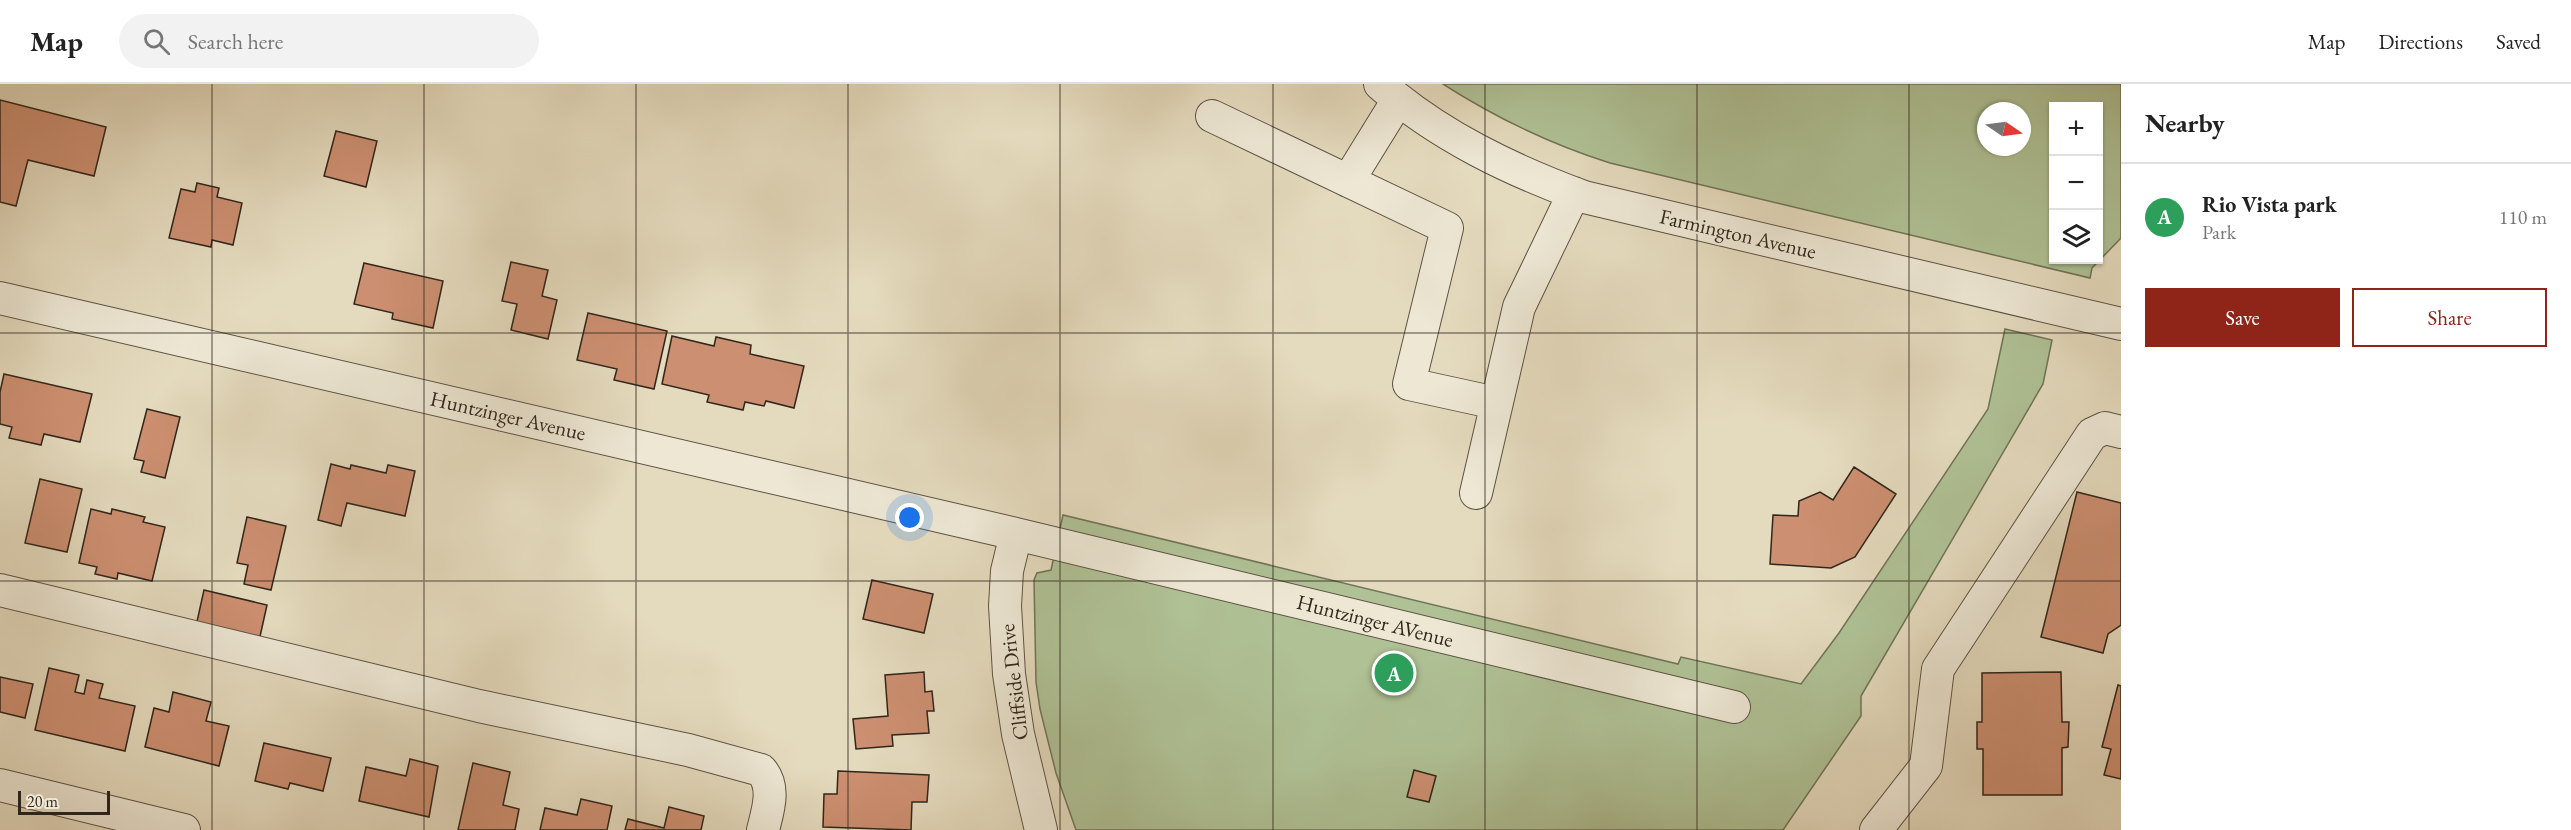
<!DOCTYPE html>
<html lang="en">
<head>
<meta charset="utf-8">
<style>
	:root { --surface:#fff; --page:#f2f2f2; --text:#222; --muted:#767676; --line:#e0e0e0; --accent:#8f2418 }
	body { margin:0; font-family:"EB Garamond",serif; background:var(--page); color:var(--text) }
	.controls { position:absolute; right:18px; top:18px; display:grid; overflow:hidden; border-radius:0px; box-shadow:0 2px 4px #0004 }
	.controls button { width:54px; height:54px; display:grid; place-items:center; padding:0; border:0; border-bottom:2px solid var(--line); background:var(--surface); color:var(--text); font:30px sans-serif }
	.compass { position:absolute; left:1977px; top:18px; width:54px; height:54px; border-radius:50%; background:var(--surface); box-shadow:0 2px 4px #0004; rotate:103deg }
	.scale { position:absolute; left:18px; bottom:15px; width:92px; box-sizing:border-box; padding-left:6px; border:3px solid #30261b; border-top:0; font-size:16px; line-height:21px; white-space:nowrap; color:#30261b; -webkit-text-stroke:4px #ede7d4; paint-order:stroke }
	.you { position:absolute; left:910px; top:434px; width:21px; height:21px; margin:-15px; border:4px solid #fff; border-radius:50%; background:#1a73e8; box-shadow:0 0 0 9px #1a73e833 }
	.badge { display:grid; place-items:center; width:39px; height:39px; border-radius:50%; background:var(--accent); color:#fff; font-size:20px; font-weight:700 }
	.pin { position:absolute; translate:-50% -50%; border:3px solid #fff; box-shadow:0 2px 6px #0006 }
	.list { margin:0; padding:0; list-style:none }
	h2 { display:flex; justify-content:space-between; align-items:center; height:78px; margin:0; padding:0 24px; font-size:26px }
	h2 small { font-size:20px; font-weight:400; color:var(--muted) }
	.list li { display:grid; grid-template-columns:39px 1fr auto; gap:18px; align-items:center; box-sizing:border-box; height:108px; padding:0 24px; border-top:2px solid var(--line) }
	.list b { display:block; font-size:22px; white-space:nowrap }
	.list p { margin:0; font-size:20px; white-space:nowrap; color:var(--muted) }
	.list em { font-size:20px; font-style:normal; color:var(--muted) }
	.actions { display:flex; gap:12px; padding:18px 24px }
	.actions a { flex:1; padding:14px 0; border:2px solid var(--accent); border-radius:0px; text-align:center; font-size:21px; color:var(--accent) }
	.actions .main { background:var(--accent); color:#fff }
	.icon { flex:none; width:33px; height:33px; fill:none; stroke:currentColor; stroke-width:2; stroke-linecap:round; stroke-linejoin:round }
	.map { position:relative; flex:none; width:2121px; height:746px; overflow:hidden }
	header { display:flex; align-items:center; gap:36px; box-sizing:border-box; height:84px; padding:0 30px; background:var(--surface); border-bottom:2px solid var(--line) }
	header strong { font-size:28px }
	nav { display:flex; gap:33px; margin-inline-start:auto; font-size:21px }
	.search { width:420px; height:54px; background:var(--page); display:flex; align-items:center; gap:15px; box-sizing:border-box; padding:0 21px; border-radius:33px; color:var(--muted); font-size:22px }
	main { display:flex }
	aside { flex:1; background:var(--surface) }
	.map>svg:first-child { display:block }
	.green { fill:#afc195; stroke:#707458; stroke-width:1.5; fill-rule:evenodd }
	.building { fill:#cc8f71; stroke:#30261b; stroke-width:1.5 }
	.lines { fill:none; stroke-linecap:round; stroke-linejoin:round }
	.minor-casing { stroke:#5d5344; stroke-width:34 }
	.minor { stroke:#ede7d4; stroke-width:32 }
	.grid { fill:none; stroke:#30261b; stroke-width:1.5; stroke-opacity:0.55 }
	.labels { text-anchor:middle; stroke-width:4.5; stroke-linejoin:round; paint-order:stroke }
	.street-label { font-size:21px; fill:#30261b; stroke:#ede7d4 }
</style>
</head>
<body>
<header>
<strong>Map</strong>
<div class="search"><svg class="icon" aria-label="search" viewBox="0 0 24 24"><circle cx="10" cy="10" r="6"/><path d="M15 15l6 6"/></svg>Search here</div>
<nav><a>Map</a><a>Directions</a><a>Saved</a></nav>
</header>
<main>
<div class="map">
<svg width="2121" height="746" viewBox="0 0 2121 746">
	<rect width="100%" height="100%" fill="#e4dabd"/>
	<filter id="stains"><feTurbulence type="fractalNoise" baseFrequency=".00333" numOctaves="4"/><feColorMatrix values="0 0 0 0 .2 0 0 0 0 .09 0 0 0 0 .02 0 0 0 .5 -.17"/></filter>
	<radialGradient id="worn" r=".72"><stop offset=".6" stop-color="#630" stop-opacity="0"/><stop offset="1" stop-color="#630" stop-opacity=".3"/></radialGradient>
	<path class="green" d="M1443 0H2121V154L2092 184 2090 194 1610 79C1550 60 1496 34 1443 0ZM2054 22H2098V176H2054ZM1986 27H2022V63H1986Z
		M2005 245 2052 256 2043 300 1861 612V632L1783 746H1076L1056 689 1040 625 1036 598 1034 496 1037 489 1051 486 1063 431 1678 580 1681 573 1801 600 1839 549 1988 325Z"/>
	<path class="building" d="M0 16 106 43 94 92 28 76 16 122 0 118Z
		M336 47 377 57 366 103 324 92Z
		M197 99 219 104 217 113 242 119 233 161 212 156 211 163 169 154 181 105 195 108Z
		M511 178 548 186 542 212 557 216 548 255 511 246 517 220 502 217Z
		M364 179 443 197 433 244 392 235 393 229 354 220Z
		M588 229 667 247 654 305 614 296 617 285 577 276Z
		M672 252 714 262 716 253 751 261 750 270 804 282 794 324 766 317 764 322 745 318 743 326 707 318 709 311 662 300Z
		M4 290 92 310 80 358 44 350 41 361 9 354 12 343 0 340V308Z
		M147 325 180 333 165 394 141 388 144 377 134 375Z
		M331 380 350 385 351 381 386 389 388 381 415 387 405 432 347 419 341 442 318 436Z
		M1854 383 1896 410 1855 473 1831 484 1770 480 1773 431 1798 432 1799 417 1820 408 1833 416Z
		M40 395 82 405 67 468 25 459Z
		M2077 408 2121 419V541L2108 550 2103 569 2041 553Z
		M91 425 111 430 112 425 145 433 143 438 165 443 152 497 118 489 117 495 95 490 97 483 79 479Z
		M247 433 286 442 271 506 244 500 248 481 237 479Z
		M872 496 933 510 924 549 863 535Z
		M204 506 267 521 259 557 196 542Z
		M49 584 79 591 75 608 84 610 87 596 103 600 99 614 135 622 125 667 35 646Z
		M924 588 925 608 932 607 934 627H927L929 649 892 651 893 662 856 665 853 635 888 632 885 591Z
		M2061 588 2062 638H2069L2068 663 2062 664V711H1983V665H1977V638H1982V589Z
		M0 593 33 600 25 634 0 628Z
		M2118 601 2121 602V695L2104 691 2111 665 2102 663Z
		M173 608 211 618 206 637 229 642 219 682 145 663 154 624 169 628Z
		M264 659 331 674 323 707 290 699 288 705 255 697Z
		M410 675 438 682 429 733 359 717 366 683 406 692Z
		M473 679 510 688 503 721 519 725 515 746H458Z
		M1414 686 1436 692 1429 718 1407 713Z
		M838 687 929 691 927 718H912L911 746 823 743 824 710H837Z
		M581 715 612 722 607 746H540L545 724 577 731Z
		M669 723 704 732 701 746H625L628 735 664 744Z"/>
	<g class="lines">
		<defs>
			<path id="minor" d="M1380 0C1439 52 1511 86 1584 113L2121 240
				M1212 32 1447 144 1409 300 1496 319
				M1348 97 1398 16
				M0 214 1016 450 1734 623
				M1476 409 1519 223 1574 109
				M1016 450 1007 487 1005 522 1009 590 1018 650 1041 746
				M0 506 479 622 688 666 761 686C776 703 768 726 763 746
				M0 701 184 746
				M1876 746 1926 682 1938 585 2092 350 2105 344 2121 348"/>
		</defs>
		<use href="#minor" class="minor-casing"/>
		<use href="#minor" class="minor"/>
	</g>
	<path class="grid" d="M212 0V746M424 0V746M636 0V746M848 0V746M1060 0V746M1273 0V746M1485 0V746M1697 0V746M1909 0V746M0 249H2121M0 497H2121"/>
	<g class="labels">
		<g class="street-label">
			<text transform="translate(1738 150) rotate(13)" y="7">Farmington Avenue</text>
			<text transform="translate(508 332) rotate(13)" y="7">Huntzinger Avenue</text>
			<text transform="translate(1375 537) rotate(14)" y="7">Huntzinger AVenue</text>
			<text transform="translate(1014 598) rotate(-97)" y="7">Cliffside Drive</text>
		</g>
	</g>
	<rect width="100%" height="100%" filter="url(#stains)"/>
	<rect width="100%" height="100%" fill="url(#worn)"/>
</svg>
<div class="controls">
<button>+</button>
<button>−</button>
<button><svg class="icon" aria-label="layers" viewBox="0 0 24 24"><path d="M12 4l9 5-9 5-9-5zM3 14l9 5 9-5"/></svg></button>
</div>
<svg class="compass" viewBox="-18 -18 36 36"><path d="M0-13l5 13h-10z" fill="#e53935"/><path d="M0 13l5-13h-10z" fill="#767676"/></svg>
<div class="scale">20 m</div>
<div class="you"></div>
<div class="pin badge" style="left:1394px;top:589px;background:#2e9e5b">A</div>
</div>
<aside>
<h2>Nearby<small></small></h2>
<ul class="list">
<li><span class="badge" style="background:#2e9e5b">A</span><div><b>Rio Vista park</b><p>Park</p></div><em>110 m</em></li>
</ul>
<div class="actions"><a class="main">Save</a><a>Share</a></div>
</aside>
</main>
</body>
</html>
